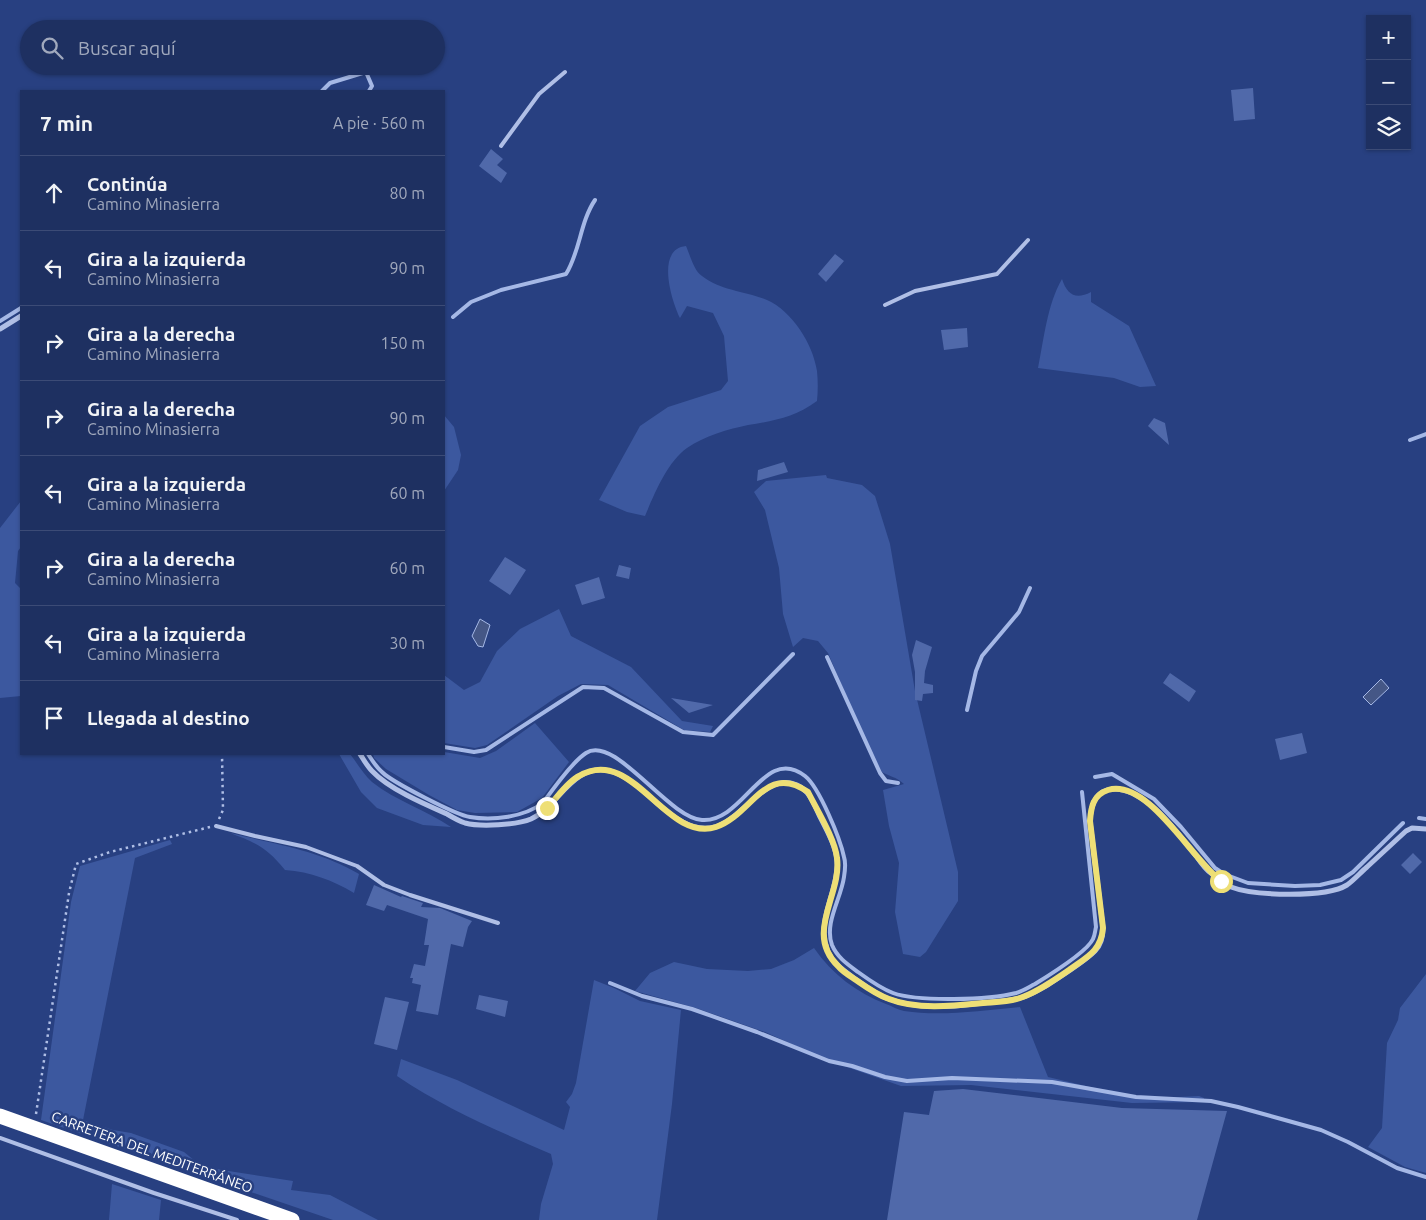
<!DOCTYPE html>
<html lang="es">
<head>
<meta charset="utf-8">
<style>
	:root { --surface:#1e3061; --page:#2b3c6a; --text:#f1f3f6; --muted:#a1a9bd; --line:#3c4b76 }
	body { margin:0; font-family:Ubuntu,sans-serif; background:var(--page); color:var(--text) }
	.controls { position:absolute; right:15px; top:15px; display:grid; overflow:hidden; border-radius:0px; box-shadow:0 1px 4px #0004 }
	.controls button { width:45px; height:45px; display:grid; place-items:center; padding:0; border:0; border-bottom:1px solid var(--line); background:var(--surface); color:var(--text); font:25px sans-serif }
	.stop { position:absolute; width:15px; height:15px; margin:-11px; border:4px solid #eedf76; border-radius:50%; background:#fff }
	.stop.end { background:#eedf76; border-color:#fff; box-shadow:0 1px 5px #0008 }
	.list { margin:0; padding:0; list-style:none }
	h2 { display:flex; justify-content:space-between; align-items:center; height:65px; margin:0; padding:0 20px; font-size:21px }
	h2 small { font-size:16px; font-weight:400; color:var(--muted) }
	.list li { display:grid; grid-template-columns:32px 1fr auto; gap:15px; align-items:center; box-sizing:border-box; height:75px; padding:0 20px; border-top:1px solid var(--line) }
	.list b { display:block; font-size:19px; white-space:nowrap }
	.list p { margin:0; font-size:16px; white-space:nowrap; color:var(--muted) }
	.list em { font-size:16px; font-style:normal; color:var(--muted) }
	.icon { flex:none; width:28px; height:28px; fill:none; stroke:currentColor; stroke-width:2; stroke-linecap:round; stroke-linejoin:round }
	.map { position:relative; flex:none; width:1426px; height:1220px; overflow:hidden }
	.search { position:absolute; background:var(--surface); box-shadow:0 1px 4px #0004; left:20px; top:20px; width:425px; height:55px; display:flex; align-items:center; gap:12px; box-sizing:border-box; padding:0 18px; border-radius:28px; color:var(--muted); font-size:19px }
	.panel { position:absolute; background:var(--surface); box-shadow:0 1px 4px #0004; left:20px; top:90px; width:425px; height:665px; border-radius:0px }
	.map>svg:first-child { display:block }
	.green { fill:#3c589f }
	.water { fill:#455786; stroke:#a5b8e6 }
	.lines { fill:none; stroke-linecap:round; stroke-linejoin:round }
	.stream { stroke:#a5b8e6; stroke-width:4 }
	.building { fill:#5069aa }
	.path { stroke:#b0bfe6; stroke-width:2.5; stroke-dasharray:2.5 4; stroke-linecap:butt }
	.lane { stroke:#b0bfe6; stroke-width:4 }
	.street { stroke:#b0bfe6; stroke-width:5 }
	.highway { stroke:#fff; stroke-width:15 }
	.route { stroke:#eedf76; stroke-width:6 }
	.labels { text-anchor:middle; stroke-width:5; stroke-linejoin:round; paint-order:stroke }
	.street-label { font-size:14px; fill:#fff; stroke:#284081 }
</style>
</head>
<body>
<div class="map">
<svg width="1426" height="1220" viewBox="0 0 1426 1220">
	<rect width="100%" height="100%" fill="#284081"/>
	<path class="green" d="M686 246C690 255 694 271 702 276 721 291 746 291 767 300 792 311 813 344 817 371 818 381 818 391 817 401 795 417 774 421 748 425 729 429 704 436 687 448 667 462 654 495 645 516L627 512 599 500 640 426 668 407 721 390 728 381 724 336 713 313 687 306 680 318C672 302 655 249 686 246Z
		M1062 279C1067 295 1076 300 1091 292V302L1129 326 1156 386 1140 387 1114 378 1038 368C1044 339 1047 305 1062 279Z
		M444 415 454 427 461 455 458 470 444 491Z
		M826 475 827 478 862 485 875 496 890 544 915 691 958 872V901L926 952 920 957 903 954 895 912 899 863 889 826 883 790 904 784C897 777 888 776 878 770L828 653 818 641 803 638 793 647 783 614 779 568 765 510 754 492 766 481Z
		M21 501V547L18 551 15 583 21 589V696L0 698V528Z
		M559 609 571 636 631 667 682 721 713 726 710 732 684 730 608 685 581 684 558 696 487 745 475 748 444 743V675L464 690 480 682 497 651 520 629Z
		M535 723 569 762 542 798 517 812 475 813 457 810 429 795 386 769 374 758 373 754H444V752L480 758 496 751Z
		M339 754H350C357 763 364 775 372 782 396 801 426 810 451 827L423 825 377 808 361 792Z
		M230 833C274 844 319 850 359 874L354 893C332 880 311 872 285 870 267 848 257 843 230 833Z
		M170 840 172 844 135 858 83 1120 113 1130 131 1133 184 1152 200 1165 222 1170 293 1181 291 1190 330 1195 378 1220H333L41 1120 71 902 80 866Z
		M814 948C832 974 857 993 886 1004 892 1006 898 1010 904 1011 942 1017 982 1010 1020 1007L1048 1077 1141 1099 1199 1096 1204 1098V1102L1132 1103 971 1085 901 1086 827 1060 765 1032 696 1008 635 991 650 973 674 962 707 969 748 971 771 969 794 960Z
		M1426 974V1173L1405 1167 1368 1147 1382 1128 1387 1043 1398 1020 1400 1008Z
		M594 980 614 988 640 1001 681 1010 672 1104 657 1220H539L541 1204 553 1164 551 1154C498 1131 444 1108 397 1076L401 1059 457 1080 564 1130 570 1107 566 1102 572 1094 576 1083Z
		M112 1184 161 1200 159 1220H109Z"/>
	<path class="water" d="M480 619 490 625 483 647 478 646 472 636Z
		M1381 679 1389 688 1371 705 1363 697Z"/>
	<g class="lines">
		<path class="stream" d="M322 91 330 83 366 72 372 86 369 91
			M453 317 471 302 501 290 566 274C580 252 580 222 595 200
			M0 321 21 308
			M1410 440 1426 434
			M827 657 880 773 886 781 898 783
			M967 710 976 671 982 656 1019 612 1030 588
			M444 747 474 752 486 750 583 687 604 688 683 732 713 735 793 654
			M368 754C372 760 376 767 382 772 392 782 456 815 470 817 493 821 524 817 543 803 553 789 572 762 586 753 615 734 668 818 702 820 744 823 764 744 805 776 819 787 840 838 844 857 846 863 845 871 844 877 841 899 824 923 832 945 837 957 847 964 858 972 869 980 880 988 893 993 918 1002 989 1000 1016 993 1023 991 1029 987 1035 984 1048 976 1087 952 1093 939 1095 935 1095 931 1096 927L1082 792
			M1095 777 1112 774 1154 799 1181 827 1215 868 1224 874 1248 883 1295 886 1320 885 1341 880 1353 872 1403 823
			M1419 818 1426 819
			M610 983 642 996 692 1009 757 1032 829 1061 852 1066 885 1077 907 1081 952 1078 1052 1082 1136 1097 1211 1101 1238 1107 1321 1130 1348 1142 1397 1168 1426 1177"/>
	</g>
	<path class="building" d="M1253 88 1255 119 1234 121 1231 90Z
		M491 149 503 159 497 165 507 173 501 183 479 166Z
		M835 254 844 261 826 282 818 274Z
		M967 328 968 347 944 350 941 330Z
		M1154 418 1165 423 1169 445 1148 426Z
		M784 462 788 472 757 481 758 470Z
		M505 557 526 570 510 595 489 581Z
		M619 565 631 568 629 579 616 576Z
		M599 577 605 598 582 605 575 585Z
		M916 640 932 647 925 671 924 683 933 685V693L923 694 922 701 915 700V672L912 655Z
		M1170 673 1196 691 1189 702 1163 683Z
		M671 698 713 705 689 713Z
		M1302 733 1307 753 1280 760 1275 739Z
		M1413 853 1422 862 1410 874 1401 865Z
		M374 885 401 897 402 896 423 903 421 907 440 908 472 921 468 927 463 947 451 944 438 1015 416 1011 421 985 412 983 413 978H410L414 964 425 966 429 945H424L428 919 387 905 384 911 366 905Z
		M479 995 508 1001 505 1017 476 1009Z
		M385 997 409 1002 397 1050 374 1044Z
		M963 1089 1122 1108 1227 1111 1197 1220H887L904 1112 929 1115 934 1091Z"/>
	<g class="lines">
		<path class="path" d="M219 819 223 810 222 754
			M36 1114 69 893 76 864 110 852 210 827"/>
		<path class="lane" d="M501 146 539 94 565 72
			M885 305 915 291 997 274 1028 240
			M216 826 255 836 306 847 357 866 384 885 410 895 498 923
			M0 1138 154 1193 237 1220"/>
		<path class="street" d="M0 329 21 316
			M360 754C364 760 367 766 372 771 389 789 424 804 447 814 452 817 459 821 465 823 480 827 517 825 531 819 559 806 573 762 610 771 646 780 675 838 715 827 742 820 766 771 797 785 810 791 814 804 820 817 828 833 839 851 837 869 835 896 817 922 827 949 832 963 843 970 854 978 865 986 877 995 889 999 921 1011 959 1006 991 1002 999 1001 1008 1001 1016 999 1027 997 1039 990 1049 984 1060 977 1086 960 1095 951 1101 945 1103 937 1103 928L1090 821C1092 777 1126 785 1152 806 1169 820 1183 840 1197 857 1201 863 1206 870 1212 874 1217 879 1224 884 1231 887 1254 896 1326 898 1347 885 1354 880 1360 873 1367 867 1380 855 1393 843 1406 831L1412 828 1426 829"/>
		<path class="highway" d="M0 1116 292 1220"/>
	</g>
	<g class="lines">
		<path class="route" d="M547 808C557 798 567 782 579 776 633 744 665 843 716 827 752 815 765 762 808 792 817 810 835 839 837 858 842 895 804 933 838 966 843 972 850 976 856 980 866 987 877 995 889 999 917 1010 953 1006 983 1003 995 1002 1009 1002 1020 998 1038 992 1054 980 1069 970 1087 957 1101 951 1103 928L1090 821C1091 807 1093 795 1108 790 1148 778 1192 860 1221 881"/>
	</g>
	<g class="labels">
		<g class="street-label">
			<text transform="translate(152 1152) rotate(20)" y="5">CARRETERA DEL MEDITERRÁNEO</text>
		</g>
	</g>
</svg>
<div class="controls">
<button>+</button>
<button>−</button>
<button><svg class="icon" aria-label="layers" viewBox="0 0 24 24"><path d="M12 4l9 5-9 5-9-5zM3 14l9 5 9-5"/></svg></button>
</div>
<div class="stop" style="left:1221px;top:881px"></div>
<div class="stop end" style="left:547px;top:808px"></div>
<div class="search"><svg class="icon" aria-label="search" viewBox="0 0 24 24"><circle cx="10" cy="10" r="6"/><path d="M15 15l6 6"/></svg>Buscar aquí</div>
<section class="panel">
<h2>7 min<small>A pie · 560 m</small></h2>
<ul class="list">
<li><svg class="icon" aria-label="ahead" viewBox="0 0 24 24"><path d="M12 20V5M6 11l6-6 6 6"/></svg><div><b>Continúa</b><p>Camino Minasierra</p></div><em>80 m</em></li>
<li><svg class="icon" aria-label="left" viewBox="0 0 24 24"><path d="M17 20v-9H6M10 6l-5 5 5 5"/></svg><div><b>Gira a la izquierda</b><p>Camino Minasierra</p></div><em>90 m</em></li>
<li><svg class="icon" aria-label="right" viewBox="0 0 24 24"><path d="M7 20v-9h11M14 6l5 5-5 5"/></svg><div><b>Gira a la derecha</b><p>Camino Minasierra</p></div><em>150 m</em></li>
<li><svg class="icon" aria-label="right" viewBox="0 0 24 24"><path d="M7 20v-9h11M14 6l5 5-5 5"/></svg><div><b>Gira a la derecha</b><p>Camino Minasierra</p></div><em>90 m</em></li>
<li><svg class="icon" aria-label="left" viewBox="0 0 24 24"><path d="M17 20v-9H6M10 6l-5 5 5 5"/></svg><div><b>Gira a la izquierda</b><p>Camino Minasierra</p></div><em>60 m</em></li>
<li><svg class="icon" aria-label="right" viewBox="0 0 24 24"><path d="M7 20v-9h11M14 6l5 5-5 5"/></svg><div><b>Gira a la derecha</b><p>Camino Minasierra</p></div><em>60 m</em></li>
<li><svg class="icon" aria-label="left" viewBox="0 0 24 24"><path d="M17 20v-9H6M10 6l-5 5 5 5"/></svg><div><b>Gira a la izquierda</b><p>Camino Minasierra</p></div><em>30 m</em></li>
<li><svg class="icon" aria-label="arrive" viewBox="0 0 24 24"><path d="M6 21V4h12l-3 4 3 4H6"/></svg><div><b>Llegada al destino</b></div></li>
</ul>
</section>
</div>
</body>
</html>
